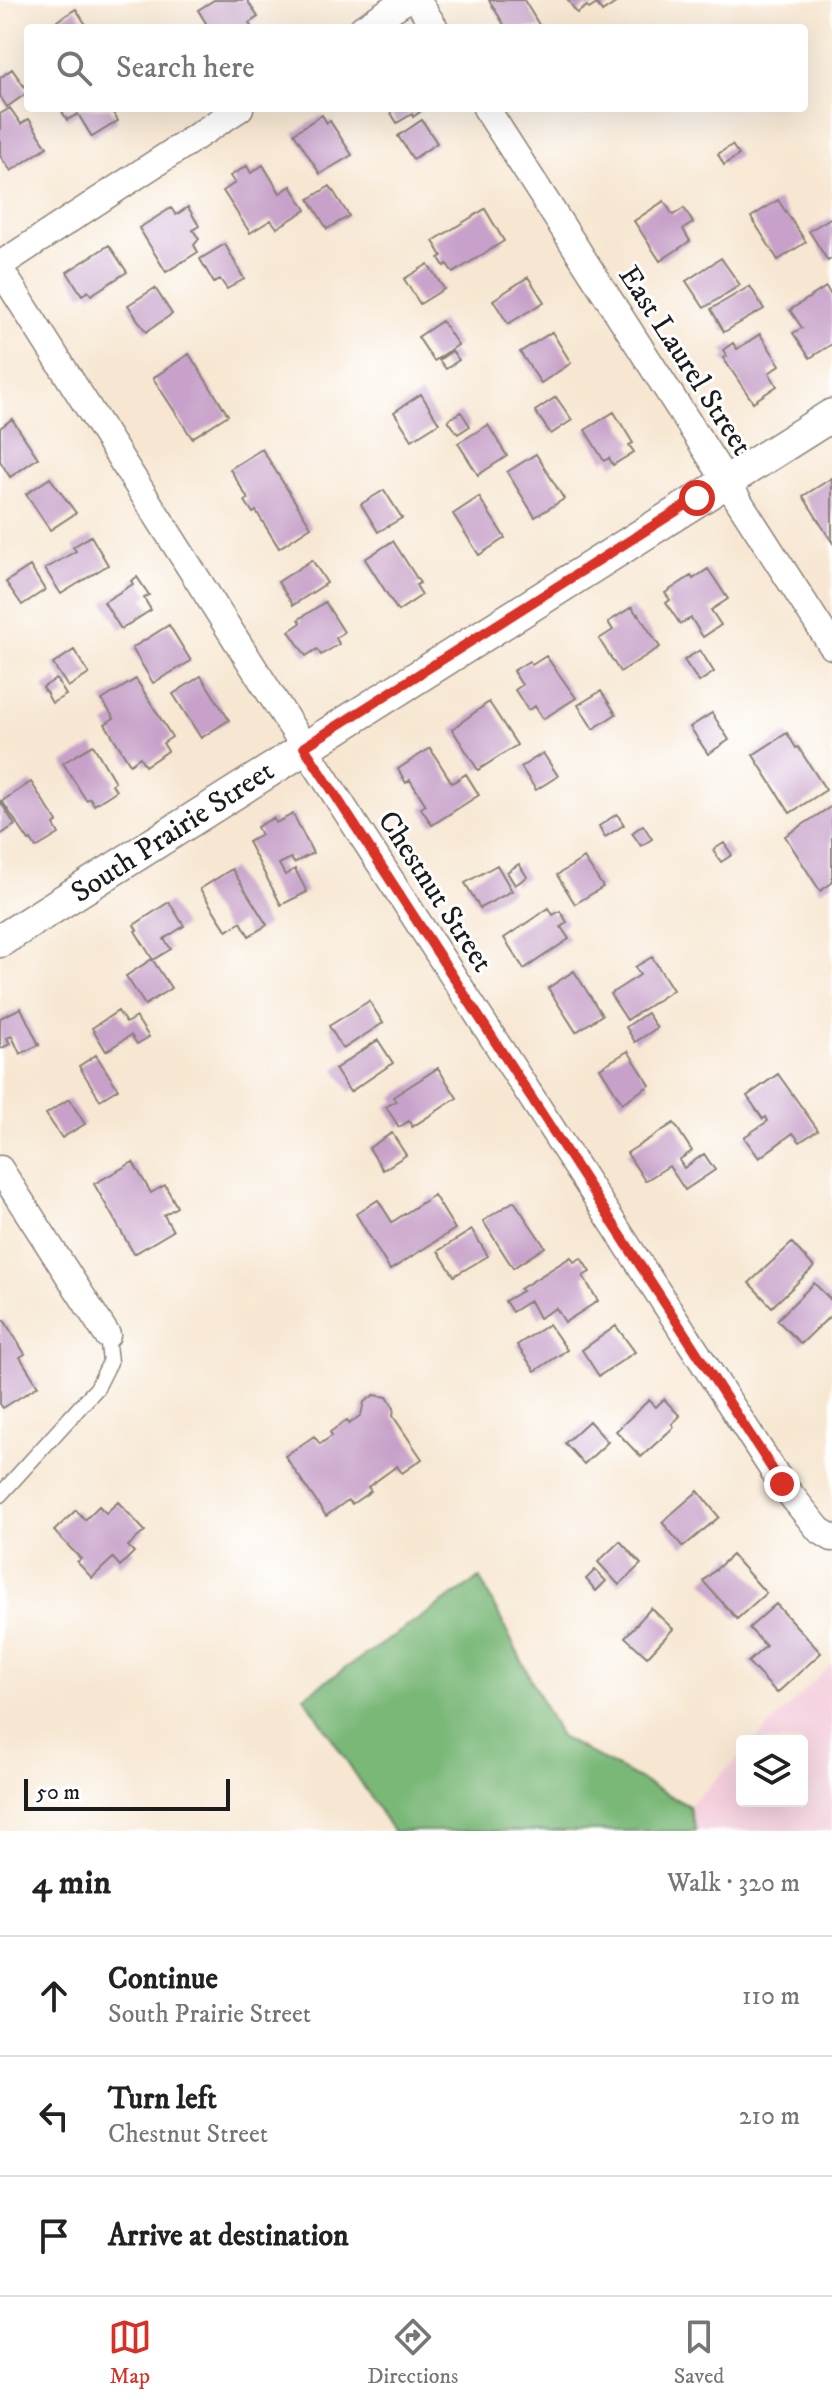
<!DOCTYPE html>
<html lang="en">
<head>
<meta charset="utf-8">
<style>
	:root { --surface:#fff; --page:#f2f2f2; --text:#222; --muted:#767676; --line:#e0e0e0; --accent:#d93025 }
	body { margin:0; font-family:"IM FELL DW Pica",serif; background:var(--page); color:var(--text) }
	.controls { position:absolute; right:24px; bottom:24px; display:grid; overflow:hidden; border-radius:8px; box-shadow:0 8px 32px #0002 }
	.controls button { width:72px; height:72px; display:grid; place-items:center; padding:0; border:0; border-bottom:2px solid var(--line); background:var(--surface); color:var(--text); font:40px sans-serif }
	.scale { position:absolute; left:24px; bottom:20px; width:206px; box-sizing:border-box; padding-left:8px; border:4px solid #1c1c1c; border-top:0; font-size:22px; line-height:28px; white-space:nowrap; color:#1c1c1c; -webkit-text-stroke:6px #fff; paint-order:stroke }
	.stop { position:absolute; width:24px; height:24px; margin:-18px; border:6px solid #d93025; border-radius:50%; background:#fff }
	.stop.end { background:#d93025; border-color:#fff; box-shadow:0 2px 8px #0008 }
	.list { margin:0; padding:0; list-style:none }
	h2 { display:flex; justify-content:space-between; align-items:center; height:104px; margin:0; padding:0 32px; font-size:34px }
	h2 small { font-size:26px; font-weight:400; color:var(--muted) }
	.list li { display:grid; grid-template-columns:52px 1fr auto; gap:24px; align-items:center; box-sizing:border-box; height:120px; padding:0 32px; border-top:2px solid var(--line) }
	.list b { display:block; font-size:30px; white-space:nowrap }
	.list p { margin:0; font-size:26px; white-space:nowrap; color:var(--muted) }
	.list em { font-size:26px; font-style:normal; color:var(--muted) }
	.icon { flex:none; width:44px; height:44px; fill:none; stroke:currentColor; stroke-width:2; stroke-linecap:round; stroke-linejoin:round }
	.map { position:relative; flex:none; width:832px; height:1831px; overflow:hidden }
	.search { position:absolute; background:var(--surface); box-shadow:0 8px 32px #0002; left:24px; right:24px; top:24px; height:88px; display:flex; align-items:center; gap:20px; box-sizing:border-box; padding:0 28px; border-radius:8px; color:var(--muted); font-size:30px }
	.sheet { height:464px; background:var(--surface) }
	nav { display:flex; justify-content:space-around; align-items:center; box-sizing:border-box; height:112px; border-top:2px solid var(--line); background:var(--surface); font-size:22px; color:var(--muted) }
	nav a { display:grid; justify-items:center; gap:4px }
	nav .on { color:var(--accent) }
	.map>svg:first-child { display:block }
	.built { fill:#f4cfdd }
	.forest { fill:#7ab878; stroke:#4b6a4a; stroke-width:2 }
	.building { fill:#c7a1c9 }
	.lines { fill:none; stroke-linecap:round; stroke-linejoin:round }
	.service-casing { stroke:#8a8277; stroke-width:17 }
	.minor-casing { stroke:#8a8277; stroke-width:29 }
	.tertiary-casing { stroke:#8a8277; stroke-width:35 }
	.service { stroke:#fff; stroke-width:14 }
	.minor { stroke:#fff; stroke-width:26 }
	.tertiary { stroke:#fff; stroke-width:32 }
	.route { stroke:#d93025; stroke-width:10 }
	.labels { text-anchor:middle; stroke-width:6; stroke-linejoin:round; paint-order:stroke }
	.street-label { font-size:30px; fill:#1c1c1c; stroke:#fff }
</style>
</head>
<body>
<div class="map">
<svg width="832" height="1831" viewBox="0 0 832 1831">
	<rect width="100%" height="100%" fill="#fff"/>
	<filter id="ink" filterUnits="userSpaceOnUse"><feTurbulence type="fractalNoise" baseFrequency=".0125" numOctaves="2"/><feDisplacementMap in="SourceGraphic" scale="16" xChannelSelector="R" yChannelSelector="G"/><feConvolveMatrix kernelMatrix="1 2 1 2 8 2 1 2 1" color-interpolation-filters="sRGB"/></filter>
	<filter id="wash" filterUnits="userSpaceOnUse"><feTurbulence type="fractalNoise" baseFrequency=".006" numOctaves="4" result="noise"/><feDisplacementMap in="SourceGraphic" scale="32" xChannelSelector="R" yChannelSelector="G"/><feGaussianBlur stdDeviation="1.8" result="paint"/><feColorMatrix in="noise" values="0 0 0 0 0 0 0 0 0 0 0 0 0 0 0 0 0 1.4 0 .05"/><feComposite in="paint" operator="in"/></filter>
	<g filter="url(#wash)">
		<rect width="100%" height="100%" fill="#f7e7d2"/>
		<path class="built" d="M832 1663V1831H696L689 1806 742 1754V1801H802V1741H755Z"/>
		<path class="forest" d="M480 1578 560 1737 689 1806 696 1831H393L304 1696Z"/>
		<g id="blocks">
			<path class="building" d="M214 0H247L258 17 249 23 252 28H209L198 10Z
				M489 0H524L541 28H506Z
				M568 0H620L602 12 597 4 589 9 587 6 577 13Z
				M76 9 88 28H46Z
				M12 69 28 92 7 107 0 96V78Z
				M10 108 21 124 29 119 47 147 11 171 0 156V114Z
				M60 108H110L118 121 92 137 78 114 67 120Z
				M388 108H418L420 112 413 117 412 114 397 123Z
				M322 115 327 123 330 121 352 155 320 174 294 133Z
				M422 120 437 143 413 159 398 136Z
				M732 145 739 155 724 165 718 154Z
				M263 165 280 193 291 186 306 210 277 228 271 220 250 233 223 191 235 183 230 176 247 166 251 173Z
				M330 186 349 216 327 229 309 199Z
				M778 200 806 242 778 260 751 217Z
				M664 201 673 215 684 208 693 223 683 229 690 241 660 261 634 221Z
				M188 207 199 226 193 230 199 239 194 245 198 252 166 272 139 228 171 208 176 215Z
				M485 209 504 241 453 273 447 264 444 266 439 258 442 256 433 241Z
				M832 217V258L828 261 809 231Z
				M225 244 244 279 227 289 220 279 214 283 200 259Z
				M109 245 127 272 91 295 88 291 82 295 67 272Z
				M721 258 740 285 704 308 686 281Z
				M428 264 444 289 420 304 404 279Z
				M528 277 544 302 508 324 493 300Z
				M750 286 764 309 724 332 711 309Z
				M826 287 832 297V344L810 358 793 333 802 328 790 310Z
				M155 288 172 314 146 332 128 305Z
				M442 321 458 345 434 361 418 337Z
				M552 332 571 363 541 383 520 352Z
				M760 334 780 365 769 373 777 386 753 402 723 358 727 356 723 350 733 343 737 349Z
				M452 351 459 360 446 369 439 360Z
				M189 354 228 415 192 438 153 378Z
				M421 394 439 423 412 440 394 412Z
				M556 397 572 420 551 434 535 411Z
				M461 412 470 426 458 434 448 420Z
				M614 412 633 443 629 445 634 452 613 465 609 458 604 461 585 430Z
				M12 419 38 458 10 477 0 461V428Z
				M488 425 507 456 478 475 458 443Z
				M262 449 311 527 279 548 256 511 253 513 245 501 248 499 230 469Z
				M536 454 564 499 535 517 507 472Z
				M50 478 76 513 50 530 26 494Z
				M832 478V542L803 496Z
				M384 490 402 518 378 532 361 504Z
				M479 497 505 538 479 555 453 514Z
				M91 536 108 565 61 594 45 569 76 551 73 547Z
				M393 541 420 583 416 585 422 595 398 611 365 559Z
				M312 560 327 583 293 605 278 582Z
				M30 566 45 590 22 605 6 582Z
				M708 569 728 599 711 610 721 625 703 637 691 618 680 624 666 603 670 600 665 593 691 576 693 579Z
				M137 577 149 595 144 598 151 610 121 629 104 602 133 584 131 581Z
				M325 602 344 632 336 638 339 644 321 655 317 649 306 656 289 631 301 623 299 619Z
				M632 607 637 615 638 614 660 647 620 672 599 639 613 630 608 622Z
				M169 625 191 661 153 683 132 648Z
				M74 650 89 674 68 687 53 664Z
				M700 650 714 672 699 682 684 660Z
				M546 656 576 698 543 719 535 706 528 710 515 690 522 685 513 671 529 661 532 665Z
				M201 676 229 720 201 738 173 694Z
				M56 679 66 695 52 703 43 687Z
				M136 679 172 737 163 743 168 751 145 766 140 757 130 764 105 724 114 718 102 700Z
				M601 691 616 714 593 729 578 705Z
				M489 702 517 745 478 770 452 729Z
				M712 713 729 740 708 754 690 727Z
				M787 733 796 748 798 747 826 790 790 813 753 755Z
				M93 745 115 782 112 784 116 791 94 805 90 798 86 800 63 763Z
				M430 748 452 783 466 774 479 795 432 825 421 808 426 805 410 780 406 783 398 769Z
				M543 753 558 776 536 790 521 767Z
				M31 782 57 822 54 825 59 834 36 848 31 840 29 841 2 801Z
				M0 801 15 825 0 835Z
				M832 806V883L820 891 785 836Z
				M293 814 313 853 294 863 291 858 279 864 285 875 295 869 307 892 281 905 248 842 261 835 257 827 273 818 276 823Z
				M617 814 624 825 605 837 599 826Z
				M643 825 652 839 641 846 632 833Z
				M724 843 732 855 721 862 713 850Z
				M584 858 603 887 575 904 557 875Z
				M519 864 527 877 515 885 507 872Z
				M497 865 512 891 480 908 465 883Z
				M232 869 267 925 249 936 241 922 227 931 200 889Z
				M169 902 184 926 164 939 171 949 153 960 135 931 137 930 134 925Z
				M549 908 553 915 560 911 567 922 561 927 569 939 524 969 504 938Z
				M652 957 673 990 627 1020 610 994 640 975 635 967Z
				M152 959 171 988 145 1005 126 976Z
				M574 971 602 1015 576 1032 548 988Z
				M369 1001 383 1023 343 1049 329 1026Z
				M21 1008 39 1045 20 1054 12 1036 7 1038 10 1044 0 1049V1018Z
				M118 1011 126 1023 136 1017 149 1037 137 1044 131 1035 106 1051 92 1028Z
				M647 1013 657 1028 635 1042 626 1027Z
				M378 1040 393 1063 350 1092 335 1069Z
				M628 1051 650 1085 622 1103 600 1068Z
				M96 1055 118 1089 100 1100 79 1066Z
				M438 1068 457 1098 412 1127 409 1121 399 1127 386 1107 396 1101 393 1097Z
				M778 1074 818 1130 800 1142 793 1133 759 1158 744 1137 768 1121 766 1117 763 1119 747 1096Z
				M69 1099 85 1124 62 1138 46 1114Z
				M674 1123 692 1151 679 1160 684 1168 704 1154 715 1170 685 1190 669 1166 645 1181 627 1153Z
				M392 1133 406 1155 383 1170 369 1148Z
				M133 1162 151 1193 165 1185 177 1207 164 1215 173 1231 134 1254 94 1184Z
				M434 1195 455 1229 390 1270 356 1214 378 1200 392 1222Z
				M514 1201 545 1247 513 1268 483 1221Z
				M472 1230 488 1256 454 1276 438 1251Z
				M792 1243 814 1267 772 1307 749 1283Z
				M571 1257 574 1262 581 1258 590 1272 583 1276 598 1301 565 1322 556 1308 539 1318 530 1301 512 1312 505 1301 522 1291 520 1289Z
				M814 1283 832 1301V1314L801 1344 777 1320Z
				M4 1320 25 1354 20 1357 38 1386 3 1408 0 1404V1322Z
				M549 1324 567 1350 535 1371 517 1345Z
				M616 1326 635 1352 599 1376 582 1350Z
				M374 1395 387 1397 394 1408 393 1416 422 1459 402 1473 397 1466 368 1487 371 1491 352 1504 348 1500 326 1516 285 1456 314 1436 320 1444 332 1436 330 1432 347 1420 349 1424 361 1415 364 1402Z
				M664 1399 680 1416 672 1424 674 1427 641 1457 616 1431 649 1400 656 1407Z
				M589 1421 608 1442 584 1464 565 1443Z
				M698 1491 719 1517 683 1547 662 1522Z
				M118 1502 145 1531 128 1546 134 1552 120 1566 113 1558 92 1578 77 1562 81 1559 54 1531 76 1510 85 1520 99 1506 106 1513Z
				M620 1541 641 1564 619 1585 598 1562Z
				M732 1555 766 1593 737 1619 703 1581Z
				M595 1570 606 1581 596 1591 586 1579Z
				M776 1604 821 1653 777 1693 748 1662 766 1646 749 1628Z
				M651 1608 673 1629 647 1657 625 1637Z"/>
		</g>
	</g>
	<g filter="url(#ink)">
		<use href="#blocks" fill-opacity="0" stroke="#8a8277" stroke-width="2"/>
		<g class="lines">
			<defs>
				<path id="service" d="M0 1495 97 1388 110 1362 107 1335"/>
				<path id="minor" d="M417 0 435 28
					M363 28 406 0
					M486 108 832 646
					M0 265 240 108
					M0 269 287 720 782 1484 819 1530 832 1538
					M0 1169 107 1335"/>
				<path id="tertiary" d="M0 941 832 415"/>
			</defs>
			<use href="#service" class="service-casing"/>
			<use href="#minor" class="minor-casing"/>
			<use href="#tertiary" class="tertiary-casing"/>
			<use href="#service" class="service"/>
			<use href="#minor" class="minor"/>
			<use href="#tertiary" class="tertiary"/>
		</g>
	</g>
	<g class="lines" filter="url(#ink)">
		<path class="route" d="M697 498 304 747 782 1484"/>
	</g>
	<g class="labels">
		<g class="street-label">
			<text transform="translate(686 360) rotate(57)" y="10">East Laurel Street</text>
			<text transform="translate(172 831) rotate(-33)" y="10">South Prairie Street</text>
			<text transform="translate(436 891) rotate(57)" y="10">Chestnut Street</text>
		</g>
	</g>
</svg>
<div class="controls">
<button><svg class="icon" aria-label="layers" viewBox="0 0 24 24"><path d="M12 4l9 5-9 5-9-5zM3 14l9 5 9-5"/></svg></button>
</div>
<div class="scale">50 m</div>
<div class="stop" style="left:697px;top:498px"></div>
<div class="stop end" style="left:782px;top:1484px"></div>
<div class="search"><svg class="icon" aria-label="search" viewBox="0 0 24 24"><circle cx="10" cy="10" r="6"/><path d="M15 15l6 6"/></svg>Search here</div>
</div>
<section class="sheet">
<h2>4 min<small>Walk · 320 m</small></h2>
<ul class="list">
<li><svg class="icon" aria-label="ahead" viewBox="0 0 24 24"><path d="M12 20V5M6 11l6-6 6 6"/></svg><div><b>Continue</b><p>South Prairie Street</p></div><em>110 m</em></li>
<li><svg class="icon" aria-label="left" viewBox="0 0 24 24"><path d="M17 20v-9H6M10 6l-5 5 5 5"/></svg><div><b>Turn left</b><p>Chestnut Street</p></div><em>210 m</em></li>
<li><svg class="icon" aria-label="arrive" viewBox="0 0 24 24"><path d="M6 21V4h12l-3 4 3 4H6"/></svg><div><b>Arrive at destination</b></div></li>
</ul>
</section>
<nav>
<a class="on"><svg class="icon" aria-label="map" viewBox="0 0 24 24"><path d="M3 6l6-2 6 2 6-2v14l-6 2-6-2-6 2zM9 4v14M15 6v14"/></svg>Map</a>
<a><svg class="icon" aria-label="directions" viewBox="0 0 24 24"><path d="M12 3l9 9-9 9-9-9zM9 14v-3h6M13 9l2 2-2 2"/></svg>Directions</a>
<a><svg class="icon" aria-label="saved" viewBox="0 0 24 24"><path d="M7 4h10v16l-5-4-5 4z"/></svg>Saved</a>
</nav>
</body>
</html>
